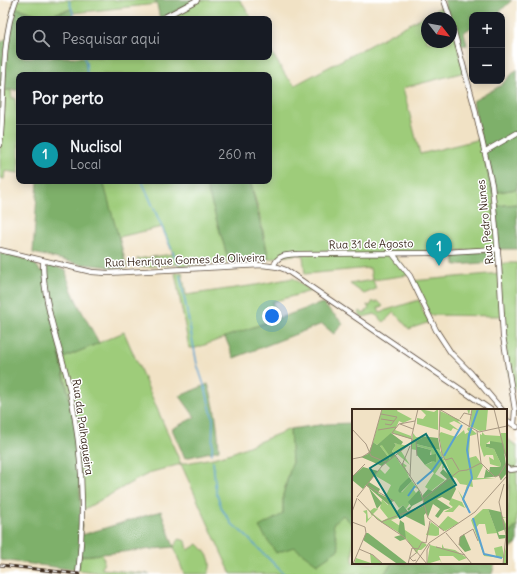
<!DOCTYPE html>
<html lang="pt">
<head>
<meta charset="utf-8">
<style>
	:root { --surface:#171b24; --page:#242831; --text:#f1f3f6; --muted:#9ea1a6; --line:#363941; --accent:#2563eb }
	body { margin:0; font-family:Delius,sans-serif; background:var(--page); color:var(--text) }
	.controls { position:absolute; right:12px; top:12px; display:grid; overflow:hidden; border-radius:8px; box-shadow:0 2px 10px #0003 }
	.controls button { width:36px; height:36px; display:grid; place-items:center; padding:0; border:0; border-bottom:1px solid var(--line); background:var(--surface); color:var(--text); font:20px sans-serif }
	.compass { position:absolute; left:421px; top:12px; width:36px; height:36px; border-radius:50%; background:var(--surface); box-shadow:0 2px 10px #0003; rotate:121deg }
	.you { position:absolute; left:272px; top:316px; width:14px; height:14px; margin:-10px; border:3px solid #fff; border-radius:50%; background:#1a73e8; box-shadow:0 0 0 6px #1a73e833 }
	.badge { display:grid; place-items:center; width:26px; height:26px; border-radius:50%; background:var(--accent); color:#fff; font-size:13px; font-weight:700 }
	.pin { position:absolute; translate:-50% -33px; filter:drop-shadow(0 1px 2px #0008) }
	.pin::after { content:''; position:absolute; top:21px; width:14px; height:12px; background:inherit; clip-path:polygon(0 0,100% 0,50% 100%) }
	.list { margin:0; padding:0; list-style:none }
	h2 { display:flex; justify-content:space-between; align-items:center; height:52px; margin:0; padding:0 16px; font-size:17px }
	h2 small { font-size:13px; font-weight:400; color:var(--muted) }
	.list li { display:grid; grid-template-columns:26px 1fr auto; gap:12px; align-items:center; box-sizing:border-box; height:60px; padding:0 16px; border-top:1px solid var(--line) }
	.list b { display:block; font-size:15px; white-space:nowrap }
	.list p { margin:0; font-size:13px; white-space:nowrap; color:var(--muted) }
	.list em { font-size:13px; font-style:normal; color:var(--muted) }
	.icon { flex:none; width:22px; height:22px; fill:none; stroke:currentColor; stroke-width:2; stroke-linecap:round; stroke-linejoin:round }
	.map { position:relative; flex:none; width:517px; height:574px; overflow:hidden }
	.search { position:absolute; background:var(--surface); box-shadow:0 2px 10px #0003; left:16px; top:16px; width:256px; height:44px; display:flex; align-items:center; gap:10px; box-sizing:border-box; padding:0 14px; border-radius:8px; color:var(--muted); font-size:15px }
	.panel { position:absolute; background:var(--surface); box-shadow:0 2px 10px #0003; left:16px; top:72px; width:256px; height:112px; border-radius:8px }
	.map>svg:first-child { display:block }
	.green { fill:#9ecc7a; stroke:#6c7b4c }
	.forest { fill:#7eb06a; stroke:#5c6d44 }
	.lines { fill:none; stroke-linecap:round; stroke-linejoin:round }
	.stream { stroke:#5ba2d1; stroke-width:1.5 }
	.minor-casing { stroke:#564637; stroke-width:6 }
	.minor { stroke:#fff; stroke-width:4.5 }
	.rail-casing { stroke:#3b2a1e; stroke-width:3 }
	.rail { stroke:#fff; stroke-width:1.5; stroke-dasharray:4.5; stroke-linecap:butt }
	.labels { text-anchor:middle; stroke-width:3; stroke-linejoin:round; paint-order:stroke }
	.street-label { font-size:11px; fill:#3b2a1e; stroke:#fff }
	.inset-river { fill:none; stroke:#5ba2d1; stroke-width:2 }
	.inset-road { fill:none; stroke:#a89882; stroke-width:1 }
	.view { fill:#0f766e; fill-opacity:0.15; stroke:#0f766e; stroke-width:2 }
	.inset-edge { fill:none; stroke:#3b2a1e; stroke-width:2 }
</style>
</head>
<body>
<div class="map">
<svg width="517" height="574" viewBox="0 0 517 574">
	<rect width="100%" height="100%" fill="#fff"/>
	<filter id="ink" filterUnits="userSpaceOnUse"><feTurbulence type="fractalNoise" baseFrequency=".025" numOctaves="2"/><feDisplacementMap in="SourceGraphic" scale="8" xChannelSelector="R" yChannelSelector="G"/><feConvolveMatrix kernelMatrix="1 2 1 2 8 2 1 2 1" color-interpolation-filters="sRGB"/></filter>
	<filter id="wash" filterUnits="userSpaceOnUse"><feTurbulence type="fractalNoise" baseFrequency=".012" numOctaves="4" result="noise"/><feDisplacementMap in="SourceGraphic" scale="16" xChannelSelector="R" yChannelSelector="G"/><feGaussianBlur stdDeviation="0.9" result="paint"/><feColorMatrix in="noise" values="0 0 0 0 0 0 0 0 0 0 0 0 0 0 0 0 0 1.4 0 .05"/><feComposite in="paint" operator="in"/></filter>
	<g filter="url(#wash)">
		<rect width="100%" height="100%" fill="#f1e2c5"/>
		<path class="green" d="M16 0H156V4L74 13 72 9 53 14 39 15 13 7Z
			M197 0H240L252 19H161Z
			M445 5 450 18H427V42H451V21L465 72 403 88 420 154 481 139 493 193 517 189V204L496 206 498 249 393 253 409 275 373 280 376 289 364 294 350 284 372 280 370 268 305 274 303 256 299 254 269 259 258 208 250 181H269V75H87L86 63 84 57H269V48L286 76 295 85Z
			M4 90H11L12 98H15L19 124V173L5 171 4 179 0 178V145Z
			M93 181H205L229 262 179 266 178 264 140 267 137 259 173 254 162 227 119 237 127 268H108Z
			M507 263H517V386L511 390 502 316 430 315 412 281 500 273 499 264Z
			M182 272 186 295 256 285 293 278 311 291 272 302 279 318 196 348H189L175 273Z
			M419 300 423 309 422 310 430 322 409 329 394 312 384 322 375 314 363 317 358 314 360 311 364 314 369 308 367 306V305L370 306 373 301 375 303 378 301 383 306 378 308 380 312Z
			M124 332 181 464 213 458 234 452 290 429 292 463 283 495V514L332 524 343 515 353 525V563H392L384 574H231L181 464 152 472 134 481 83 510 77 431 61 359Z
			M506 438 517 446V525L506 538 510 471 506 468Z
			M179 539 186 541 188 550 198 544C207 553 214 561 208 574H184L174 547Z
			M102 554 104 560 102 569 150 574H111L78 570 81 556Z"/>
		<path class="forest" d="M156 0H197L160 19Z
			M444 0H512L496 15H472V27L464 32 467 45 458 46Z
			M13 7 39 15 53 14 72 9 75 19H19V57H84L86 63 87 75H19V90H4L0 145V43L7 38Z
			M517 69V189L492 193 473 101 500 86Z
			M38 181H103L127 268 80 264 33 253Z
			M205 181H250L269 259 229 262Z
			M517 204V249H498L494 206Z
			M495 251 496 262 455 265 454 253Z
			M0 253C14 257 33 256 40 271H44L45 268 50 265 66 270C68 291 89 323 99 343L61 359 59 354 77 431 82 535 161 511 174 547 81 556 78 570 0 560Z
			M322 303 343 323 334 334 322 324 234 358 225 337Z
			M208 384C215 406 218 428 219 450L185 458 172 429 195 417 180 396Z
			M353 423V525L343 515 333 524 339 549 317 564 294 547 276 553 259 527 283 514V495L292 463 290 429 327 424Z
			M517 525V543L506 552V538Z
			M392 563H495L492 574H384Z"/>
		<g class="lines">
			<path class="stream" d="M69 1 75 19
				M84 57 86 63 87 75
				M142 181 178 264
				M180 275 197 364 206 391 213 419 212 454
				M213 461 216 492 222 509 231 523 244 534 284 574"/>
		</g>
	</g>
	<g filter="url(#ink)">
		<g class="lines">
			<defs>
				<path id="minor" d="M444 0 450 18
					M161 19 197 0
					M451 21 474 105 492 185 499 264 503 336 515 410 514 425
					M0 145C5 99 0 42 16 0
					M484 152 517 133
					M0 250 92 272 107 273 262 265 278 267 286 270 491 410
					M392 253 410 276 436 330 451 353 470 372 502 410
					M43 261C43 301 57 339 67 377 82 442 86 508 78 574
					M274 266C277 254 288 255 299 254L429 253 498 249
					M506 420 517 427
					M506 468 510 470 517 469"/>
			</defs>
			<use href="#minor" class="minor-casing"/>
			<use href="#minor" class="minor"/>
			<defs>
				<path id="rail" d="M0 565 79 574"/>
			</defs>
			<use href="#rail" class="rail-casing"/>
			<use href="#rail" class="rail"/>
		</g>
	</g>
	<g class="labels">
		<g class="street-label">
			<text transform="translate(485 222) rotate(-96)" y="4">Rua Pedro Nunes</text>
			<text transform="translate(371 244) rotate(-1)" y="4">Rua 31 de Agosto</text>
			<text transform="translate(185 260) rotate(-2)" y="4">Rua Henrique Gomes de Oliveira</text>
			<text transform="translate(83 427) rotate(82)" y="4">Rua da Palhagueira</text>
		</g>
	</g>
	<g transform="translate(352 409)">
		<rect width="155" height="155" fill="#f1e2c5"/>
		<path d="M30 0H46L45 2 60 10 51 14 47 12 43 21 59 27V30L40 24 25 36 21 33ZM68 0 82 3 86 0V21L65 15V9L71 10 74 6ZM115 0H136L134 21 128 22 118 17 120 1H118L117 6ZM88 2 108 11 106 12 110 16 102 12 97 14 108 22 101 19 99 22 87 17ZM117 18 125 25 118 27 117 49 124 47 131 57 125 69H144L120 71 121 78 116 77 112 90 116 98 114 99 106 81 111 89 115 76 108 75 104 69 100 68 90 45 87 25 89 23 104 28 112 21 113 25 117 23 115 20ZM130 23 133 26 148 27 149 24H155V47L138 32 134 35V38L142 40 149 55 148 58 138 55 137 48 142 51 141 46H134L132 48 128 36V25L130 26ZM61 24 64 28 71 29 64 32V35L88 41 99 68 96 67 93 58 90 60 91 53 83 65 93 71 79 82 73 78 82 64 73 56 80 53 79 41 65 37 64 41 59 40ZM42 34 56 37 49 42 58 56 43 43V45L40 42 44 36ZM30 35 43 46 49 56 51 54 55 57 53 58 57 68 46 82 50 83 60 72 66 80 62 78 61 80 64 84 67 81 54 100 51 96 47 99 42 92 33 88 39 76 22 66 28 60 33 65 38 59 33 54 38 50 28 37ZM99 89 110 93 113 99 107 96 101 103H92L101 98 97 95ZM30 90 36 96 39 94 47 105 48 108 39 111 48 117 46 123 29 113 21 106 14 114V105L11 102 15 101 16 110 20 107 15 98 18 102 22 99 26 100 21 105 30 112 36 109 28 99ZM131 100H136L145 124 135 125 133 115H127L124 119 132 145 144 147 142 139 150 137 152 147 155 133 150 108 155 109H151L155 117V155H151V149L132 147 119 111ZM96 107 107 114 93 122 86 118ZM79 113 87 119V126L84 127 74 126ZM53 121 75 136 69 141H66L65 145 53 128ZM90 135 92 139 103 141 115 149 107 152 101 147H87L90 155 88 151 75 155 78 136 90 139ZM18 144 31 155H2L4 149 19 154Z" fill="#9ecc7a"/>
		<path d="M39 24 51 33 49 36 42 34 44 36 40 42 43 46 39 49 30 36 28 37 38 50 30 57 9 48 16 45 21 33 25 36ZM69 27 86 29 88 41 64 35V32L70 29ZM138 32 151 34 155 64 149 71 147 67 132 69 134 60 137 63 138 58H148L149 55 142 40 134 38V35H138ZM64 37 79 41 78 46 84 45V53L81 52 73 56 65 46ZM11 58 26 62 17 73 28 80 26 84 41 92 37 96 17 79 30 94 25 100 17 79 14 76 11 80 0 71V68ZM91 60 99 68 104 80 98 92 90 88 85 90 99 99 92 101 86 109 83 107 88 100 81 95 76 108 74 104 72 106 73 117 51 106 48 108 45 102 51 96 57 104 73 96 70 87 76 80 80 82 95 70 88 64ZM57 68 60 72 48 84 46 82 48 77ZM67 81 71 91 60 97 57 102 55 100 59 97 56 93ZM136 100 149 103 154 120 146 123 147 126H154V129L147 130ZM48 111 52 114 54 130 48 132 42 128 49 126 46 123ZM14 124H16L56 155 44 154 11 131ZM112 125 119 141 113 143 107 136 108 128Z" fill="#7eb06a"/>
		<path class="inset-river" d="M92 47 110 16M80 62 90 48M65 75 80 62M56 87 63 77M118 104 111 90 120 69 115 41 117 26 126 0M121 109 132 145 150 149"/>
		<path class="inset-road" d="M66 0 60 26 58 67 69 84 76 109 92 122M87 0 127 23 155 17M88 0 87 29 90 45 93 51 100 49 107 61M142 0 155 52M29 5 45 8 39 16 33 15M29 10 42 12M108 10 112 4 120 6M48 15 61 20M117 18 120 0M0 20 14 35 19 47 34 53M26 21 44 18M125 22 129 54 143 68 147 66M60 30 40 24 47 15 63 12M60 31 64 32 65 47M43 46 58 67M0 50 10 48 18 43 30 0M50 56 58 37M0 68 13 55M149 71 147 66 155 53M14 76 42 92M5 88 30 57 59 34M6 90 25 110 52 128 75 155M71 90 107 62 115 61 129 54M0 103 5 89M0 113 13 118 14 124 1 155M29 113 73 96M94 124 120 155M107 136 108 128 121 120 126 132M84 138 113 146M7 140 21 146 31 155M64 144 58 149 61 152 64 151M56 155 60 139 66 140 70 133 74 134 78 112M63 155 77 134 123 103 155 67M75 155V141L78 135M151 155 154 126 147 93 152 75"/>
		<path class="view" d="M74 25 104 76 48 109 18 59Z"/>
		<rect width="155" height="155" class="inset-edge"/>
	</g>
</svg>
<div class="controls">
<button>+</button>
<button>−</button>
</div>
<svg class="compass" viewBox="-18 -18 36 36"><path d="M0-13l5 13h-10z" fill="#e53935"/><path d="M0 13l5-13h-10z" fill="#9ea1a6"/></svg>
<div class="you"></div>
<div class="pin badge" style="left:439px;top:266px;background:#0f9aa8">1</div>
<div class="search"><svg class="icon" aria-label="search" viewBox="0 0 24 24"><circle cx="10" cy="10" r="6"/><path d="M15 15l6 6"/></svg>Pesquisar aqui</div>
<section class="panel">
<h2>Por perto<small></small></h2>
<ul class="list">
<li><span class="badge" style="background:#0f9aa8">1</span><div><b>Nuclisol</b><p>Local</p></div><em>260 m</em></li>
</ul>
</section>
</div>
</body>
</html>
